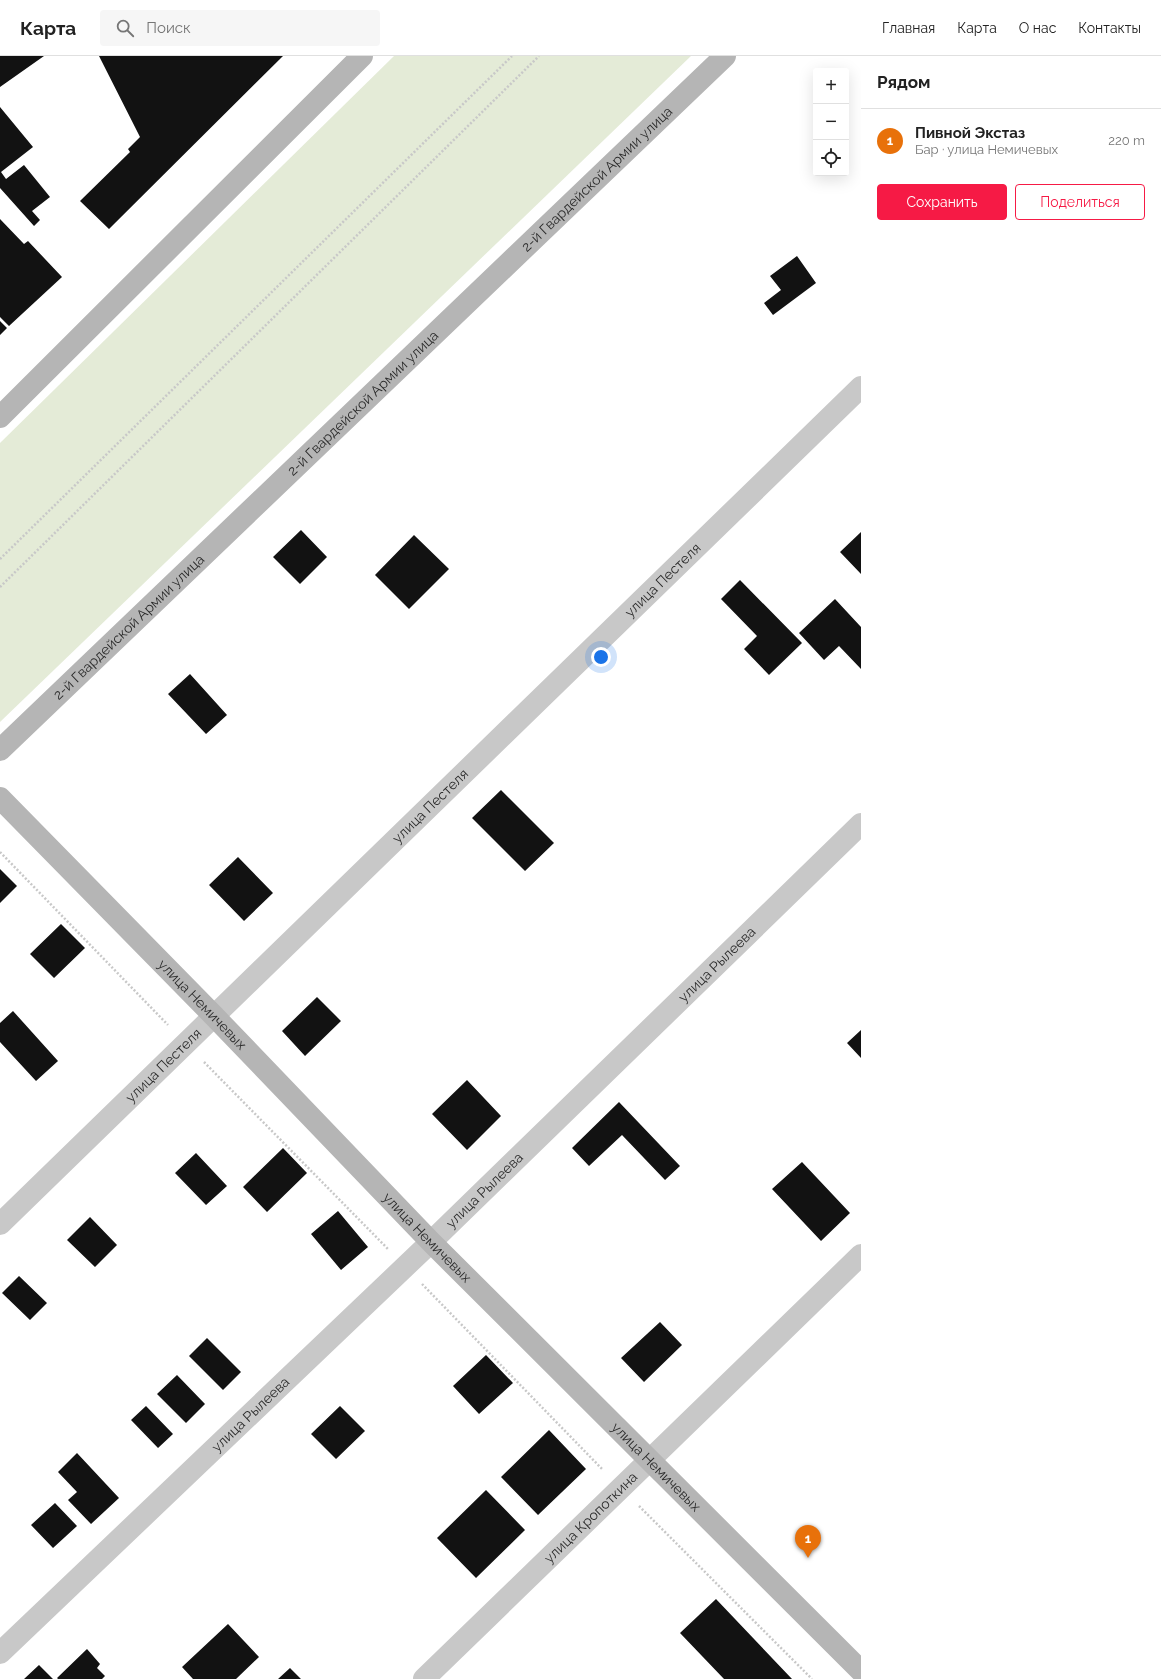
<!DOCTYPE html>
<html lang="ru">
<head>
<meta charset="utf-8">
<style>
	:root { --surface:#fff; --page:#f6f6f6; --text:#222; --muted:#767676; --line:#e0e0e0; --accent:#f61a45 }
	body { margin:0; font-family:Raleway,sans-serif; background:var(--page); color:var(--text) }
	.controls { position:absolute; right:12px; top:12px; display:grid; overflow:hidden; border-radius:4px; box-shadow:0 4px 16px #0002 }
	.controls button { width:36px; height:36px; display:grid; place-items:center; padding:0; border:0; border-bottom:1px solid var(--line); background:var(--surface); color:var(--text); font:20px sans-serif }
	.you { position:absolute; left:601px; top:601px; width:14px; height:14px; margin:-10px; border:3px solid #fff; border-radius:50%; background:#1a73e8; box-shadow:0 0 0 6px #1a73e833 }
	.badge { display:grid; place-items:center; width:26px; height:26px; border-radius:50%; background:var(--accent); color:#fff; font-size:13px; font-weight:700 }
	.pin { position:absolute; translate:-50% -33px; filter:drop-shadow(0 1px 2px #0008) }
	.pin::after { content:''; position:absolute; top:21px; width:14px; height:12px; background:inherit; clip-path:polygon(0 0,100% 0,50% 100%) }
	.list { margin:0; padding:0; list-style:none }
	h2 { display:flex; justify-content:space-between; align-items:center; height:52px; margin:0; padding:0 16px; font-size:17px }
	h2 small { font-size:13px; font-weight:400; color:var(--muted) }
	.list li { display:grid; grid-template-columns:26px 1fr auto; gap:12px; align-items:center; box-sizing:border-box; height:64px; padding:0 16px; border-top:1px solid var(--line) }
	.list b { display:block; font-size:15px; white-space:nowrap }
	.list p { margin:0; font-size:13px; white-space:nowrap; color:var(--muted) }
	.list em { font-size:13px; font-style:normal; color:var(--muted) }
	.actions { display:flex; gap:8px; padding:12px 16px }
	.actions a { flex:1; padding:9px 0; border:1px solid var(--accent); border-radius:4px; text-align:center; font-size:14px; color:var(--accent) }
	.actions .main { background:var(--accent); color:#fff }
	.icon { flex:none; width:22px; height:22px; fill:none; stroke:currentColor; stroke-width:2; stroke-linecap:round; stroke-linejoin:round }
	.map { position:relative; flex:none; width:861px; height:1623px; overflow:hidden }
	header { display:flex; align-items:center; gap:24px; box-sizing:border-box; height:56px; padding:0 20px; background:var(--surface); border-bottom:1px solid var(--line) }
	header strong { font-size:19px }
	nav { display:flex; gap:22px; margin-inline-start:auto; font-size:14px }
	.search { width:280px; height:36px; background:var(--page); display:flex; align-items:center; gap:10px; box-sizing:border-box; padding:0 14px; border-radius:4px; color:var(--muted); font-size:15px }
	main { display:flex }
	aside { flex:1; background:var(--surface) }
	.map>svg:first-child { display:block }
	.green { fill:#e4ebd7 }
	.building { fill:#121212 }
	.lines { fill:none; stroke-linecap:round; stroke-linejoin:round }
	.path { stroke:#c8c8c8; stroke-width:2.5; stroke-dasharray:2 2; stroke-linecap:butt }
	.street { stroke:#c8c8c8; stroke-width:22 }
	.secondary { stroke:#b5b5b5; stroke-width:22 }
	.labels { text-anchor:middle; stroke-width:4; stroke-linejoin:round; paint-order:stroke }
	.street-label { font-size:14px; fill:#2b2b2b; stroke:#fff }
</style>
</head>
<body>
<header>
<strong>Карта</strong>
<div class="search"><svg class="icon" aria-label="search" viewBox="0 0 24 24"><circle cx="10" cy="10" r="6"/><path d="M15 15l6 6"/></svg>Поиск</div>
<nav><a>Главная</a><a>Карта</a><a>О нас</a><a>Контакты</a></nav>
</header>
<main>
<div class="map">
<svg width="861" height="1623" viewBox="0 0 861 1623">
	<rect width="100%" height="100%" fill="#fff"/>
	<path class="green" d="M394 0H691L0 666V387Z"/>
	<path class="building" d="M0 0H44L0 31Z
		M99 0H283L109 173 80 145 130 96 128 93 140 81Z
		M0 51 33 91 1 116 6 123 24 109 50 141 32 155 40 164 34 170 0 132Z
		M0 163 24 188 28 185 62 221 9 270 0 261Z
		M797 200 816 227 773 259 764 247 781 234 770 220Z
		M0 265 7 272 0 279Z
		M301 474 327 501 300 528 273 501Z
		M861 476V518L840 496Z
		M414 479 449 513 409 553 375 519Z
		M740 524 802 587 769 619 744 593 757 580 721 543Z
		M835 543 861 571V613L839 590 824 604 799 577Z
		M190 618 227 659 206 678 168 638Z
		M501 734 554 787 525 815 472 762Z
		M238 801 273 837 244 865 209 829Z
		M0 813 17 830 0 847Z
		M61 868 85 892 54 922 30 898Z
		M317 941 341 965 305 1000 282 975Z
		M13 955 58 1005 36 1025 0 986V967Z
		M861 974V1002L847 987Z
		M467 1024 501 1060 467 1094 432 1058Z
		M619 1046 680 1110 665 1124 622 1079 589 1110 572 1092Z
		M283 1092 307 1117 267 1156 243 1131Z
		M196 1097 227 1130 206 1149 175 1117Z
		M802 1106 850 1157 821 1185 772 1133Z
		M338 1155 368 1191 341 1214 311 1178Z
		M90 1161 117 1189 95 1211 67 1184Z
		M19 1220 47 1247 30 1264 2 1237Z
		M660 1266 682 1289 644 1326 621 1302Z
		M207 1282 241 1316 223 1334 189 1300Z
		M486 1299 513 1327 479 1358 453 1330Z
		M177 1319 205 1348 186 1367 157 1338Z
		M146 1350 173 1378 158 1392 131 1364Z
		M340 1350 365 1375 336 1403 311 1378Z
		M549 1374 586 1413 538 1459 501 1421Z
		M77 1397 119 1442 91 1468 68 1444 77 1436 58 1416Z
		M486 1434 525 1474 476 1522 437 1482Z
		M55 1447 77 1470 53 1492 31 1469Z
		M716 1543 792 1623H724L680 1577Z
		M228 1568 259 1601 236 1623H193L182 1611Z
		M87 1593 100 1608 97 1612 105 1620 102 1623H58L57 1622Z
		M39 1609 53 1623H24Z
		M290 1612 301 1623H278Z"/>
	<g class="lines">
		<path class="path" d="M0 503 512 0
			M0 531 539 0
			M0 796 168 969
			M204 1006 388 1193
			M422 1228 603 1414
			M639 1450 812 1623"/>
		<g class="street">
			<path id="s1" d="M0 1168 861 331"/>
			<path id="s2" d="M0 1597 431 1186 861 768"/>
			<path id="s3" d="M424 1623 861 1199"/>
		</g>
		<g class="secondary">
			<path d="M0 361 362 0"/>
			<path id="s4" d="M0 694 725 0"/>
			<path id="s5" d="M0 742 214 960 431 1186 861 1615"/>
		</g>
	</g>
	<g class="labels">
		<g class="street-label">
			<text dy="5" stroke="none"><textPath href="#s4" startOffset="826">2-й Гвардейской Армии улица</textPath></text>
			<text dy="5" stroke="none"><textPath href="#s4" startOffset="502">2-й Гвардейской Армии улица</textPath></text>
			<text dy="5" stroke="none"><textPath href="#s1" startOffset="924">улица Пестеля</textPath></text>
			<text dy="5" stroke="none"><textPath href="#s4" startOffset="178">2-й Гвардейской Армии улица</textPath></text>
			<text dy="5" stroke="none"><textPath href="#s1" startOffset="600">улица Пестеля</textPath></text>
			<text dy="5" stroke="none"><textPath href="#s2" startOffset="994">улица Рылеева</textPath></text>
			<text dy="5" stroke="none"><textPath href="#s5" startOffset="289">улица Немичевых</textPath></text>
			<text dy="5" stroke="none"><textPath href="#s1" startOffset="228">улица Пестеля</textPath></text>
			<text dy="5" stroke="none"><textPath href="#s2" startOffset="670">улица Рылеева</textPath></text>
			<text dy="5" stroke="none"><textPath href="#s5" startOffset="613">улица Немичевых</textPath></text>
			<text dy="5" stroke="none"><textPath href="#s2" startOffset="346">улица Рылеева</textPath></text>
			<text dy="5" stroke="none"><textPath href="#s5" startOffset="937">улица Немичевых</textPath></text>
			<text dy="5" stroke="none"><textPath href="#s3" startOffset="232">улица Кропоткина</textPath></text>
		</g>
	</g>
</svg>
<div class="controls">
<button>+</button>
<button>−</button>
<button><svg class="icon" aria-label="locate" viewBox="0 0 24 24"><circle cx="12" cy="12" r="6"/><path d="M12 2v4M12 18v4M2 12h4M18 12h4"/></svg></button>
</div>
<div class="you"></div>
<div class="pin badge" style="left:808px;top:1502px;background:#e8710a">1</div>
</div>
<aside>
<h2>Рядом<small></small></h2>
<ul class="list">
<li><span class="badge" style="background:#e8710a">1</span><div><b>Пивной Экстаз</b><p>Бар · улица Немичевых</p></div><em>220 m</em></li>
</ul>
<div class="actions"><a class="main">Сохранить</a><a>Поделиться</a></div>
</aside>
</main>
</body>
</html>
